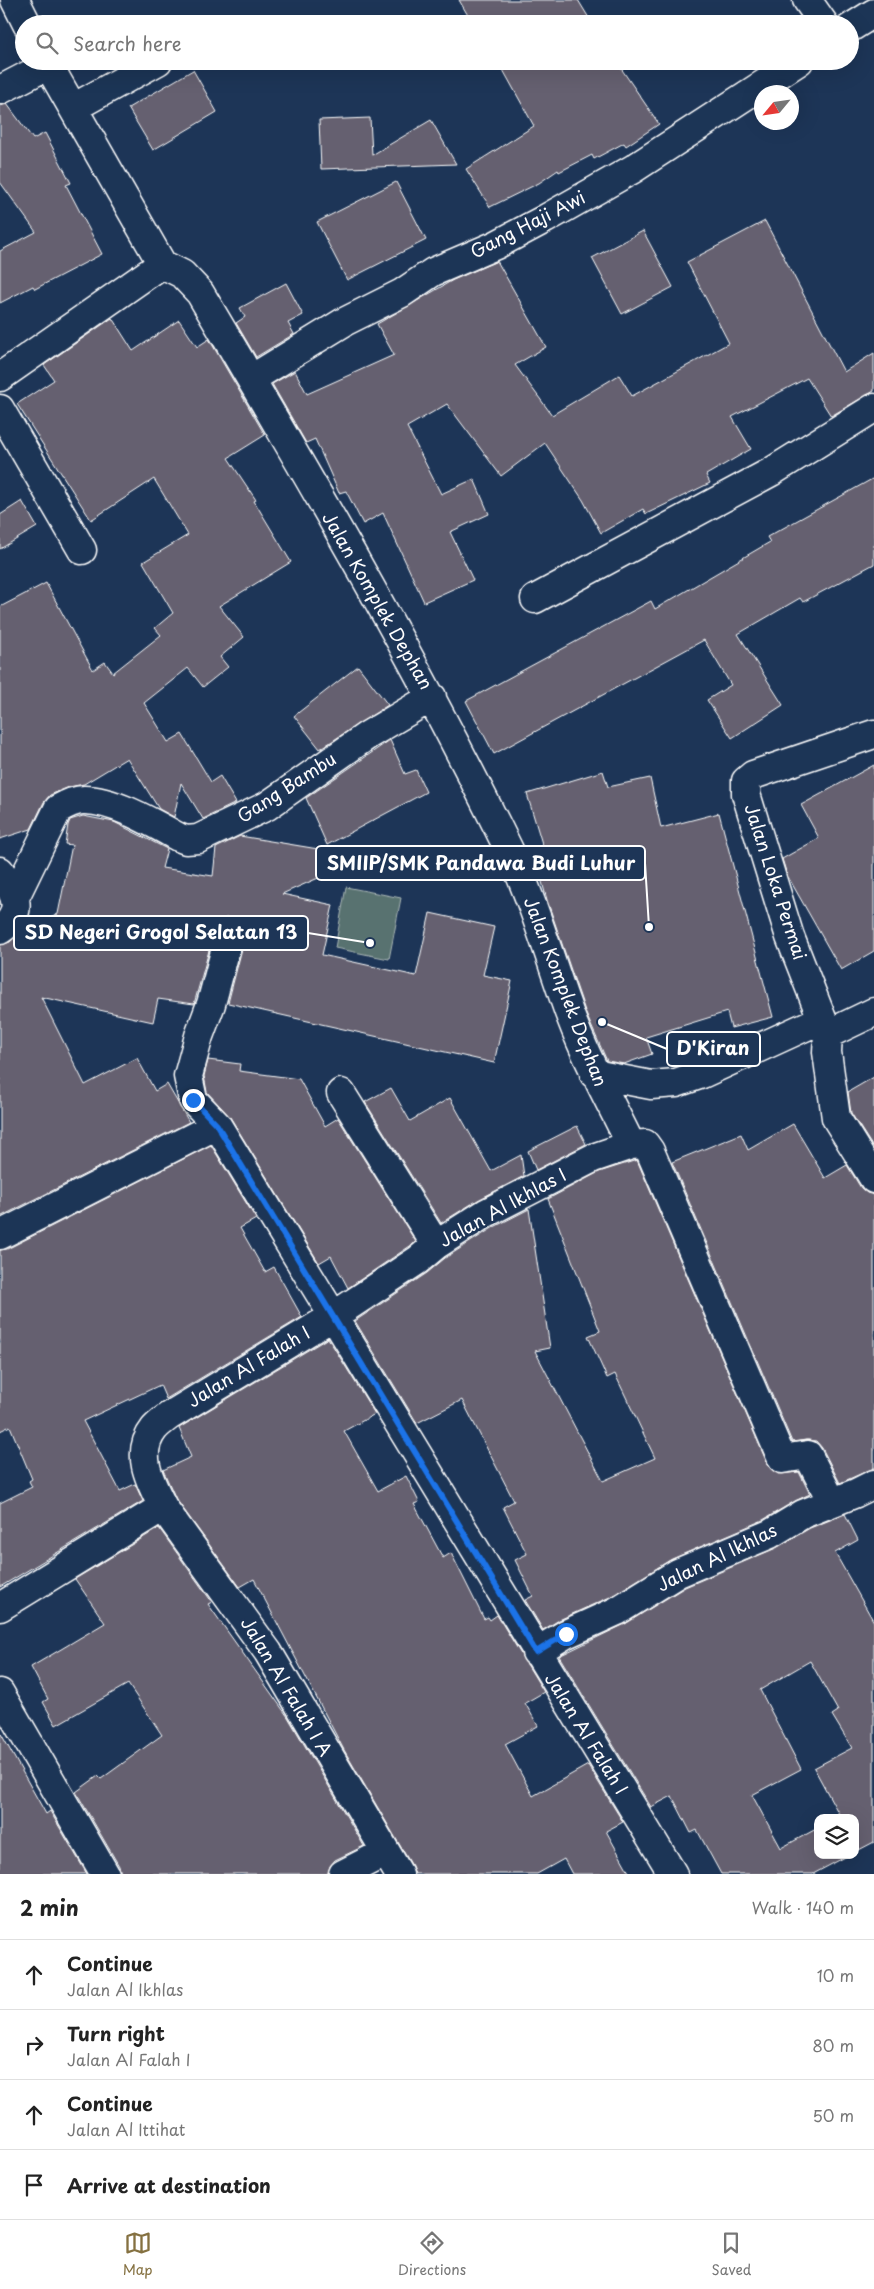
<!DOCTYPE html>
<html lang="en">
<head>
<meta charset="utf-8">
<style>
	:root { --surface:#fff; --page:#f2f2f2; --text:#222; --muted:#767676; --line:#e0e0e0; --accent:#857141 }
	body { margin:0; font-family:"Playpen Sans",sans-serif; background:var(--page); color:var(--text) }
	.controls { position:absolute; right:15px; bottom:15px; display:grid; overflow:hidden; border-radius:10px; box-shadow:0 5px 20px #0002 }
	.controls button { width:45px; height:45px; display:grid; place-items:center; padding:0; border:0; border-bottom:1px solid var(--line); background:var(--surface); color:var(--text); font:25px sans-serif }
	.compass { position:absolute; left:754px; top:85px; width:45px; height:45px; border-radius:50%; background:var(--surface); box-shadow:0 5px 20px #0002; rotate:241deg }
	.stop { position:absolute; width:15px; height:15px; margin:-11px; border:4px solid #1a73e8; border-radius:50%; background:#fff }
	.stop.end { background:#1a73e8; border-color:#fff; box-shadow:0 1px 5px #0008 }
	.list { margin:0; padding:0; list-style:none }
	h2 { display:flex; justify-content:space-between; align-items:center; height:65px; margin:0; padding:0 20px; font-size:21px }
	h2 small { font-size:16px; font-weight:400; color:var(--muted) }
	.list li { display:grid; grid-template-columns:32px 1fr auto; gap:15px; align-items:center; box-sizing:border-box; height:70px; padding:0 20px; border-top:1px solid var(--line) }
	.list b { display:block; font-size:19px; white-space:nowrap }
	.list p { margin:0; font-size:16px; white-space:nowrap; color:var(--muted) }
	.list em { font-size:16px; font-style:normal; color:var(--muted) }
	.icon { flex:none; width:28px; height:28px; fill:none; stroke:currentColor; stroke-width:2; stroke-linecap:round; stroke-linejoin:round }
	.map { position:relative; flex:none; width:874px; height:1874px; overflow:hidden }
	.search { position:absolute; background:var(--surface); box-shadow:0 5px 20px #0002; left:15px; right:15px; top:15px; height:55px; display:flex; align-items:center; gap:12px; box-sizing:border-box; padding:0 18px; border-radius:28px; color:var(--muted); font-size:19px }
	.sheet { height:345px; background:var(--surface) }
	nav { display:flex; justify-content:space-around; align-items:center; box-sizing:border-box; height:70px; border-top:1px solid var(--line); background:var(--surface); font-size:14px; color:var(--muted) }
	nav a { display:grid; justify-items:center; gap:2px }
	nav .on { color:var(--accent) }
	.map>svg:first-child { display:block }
	.green { fill:#58726f; stroke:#acb8b7 }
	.building { fill:#656170; stroke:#fff }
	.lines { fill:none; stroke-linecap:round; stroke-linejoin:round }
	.minor-casing { stroke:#fff; stroke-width:31 }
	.minor { stroke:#1d3557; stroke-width:28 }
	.route { stroke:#1a73e8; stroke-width:6 }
	.labels { text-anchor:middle; stroke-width:5; stroke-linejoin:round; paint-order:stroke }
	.street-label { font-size:18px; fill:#fff; stroke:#1d3557 }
	.leader { fill:none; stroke:#fff; stroke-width:2 }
	.callout-dot { fill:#fff; stroke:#1d3557; stroke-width:2 }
	.callout { fill:#1d3557; stroke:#fff; stroke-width:2 }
	.callout-label { font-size:19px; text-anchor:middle; font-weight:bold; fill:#fff }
</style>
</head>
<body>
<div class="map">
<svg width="874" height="1874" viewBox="0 0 874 1874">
	<rect width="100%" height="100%" fill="#1d3557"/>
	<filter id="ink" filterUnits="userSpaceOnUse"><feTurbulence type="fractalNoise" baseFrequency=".02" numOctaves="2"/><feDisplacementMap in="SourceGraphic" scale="10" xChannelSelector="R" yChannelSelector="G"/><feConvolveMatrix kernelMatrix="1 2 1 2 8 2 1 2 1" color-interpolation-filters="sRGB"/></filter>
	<g filter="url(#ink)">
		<path class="green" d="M346 887 401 898 389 959 335 948Z"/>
		<path class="building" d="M459 0H578L592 23 473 24Z
			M494 61H616L659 124 626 146 624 143 594 159 592 155 559 172 558 170 539 183 490 207 466 169 534 126 502 68 499 69Z
			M193 70 217 112 153 150 128 108Z
			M7 104 33 139 45 133 71 183 66 185 102 254 35 289 33 286 0 303V251L36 232 0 182V106Z
			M370 118 372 155 431 120 456 164 321 169 319 120Z
			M396 182 426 240 347 280 317 222Z
			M765 221 844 372 874 353V391L831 416 807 378 732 417 751 449 706 475 710 483 646 514 643 509 601 533 583 500 545 443 501 476 447 404 407 427 441 494 474 479 489 514 450 532 473 580 424 602 383 513 363 524 346 491 339 493 315 439 306 443 272 384 295 371 307 394 394 355 377 324 453 280 497 261 546 347 515 365 552 415 619 375 632 396 729 343 687 262Z
			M643 231 673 287 622 314 592 258Z
			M286 283 303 315 288 323 294 334 256 357 236 323 245 317 240 308Z
			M112 318 133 351 179 320 197 347 209 339 265 435 228 458 256 500 254 501 291 562 219 606 244 637 220 657 228 667 203 687 188 668 144 703 168 742 182 734 211 782 220 776 236 803 203 819 181 783 174 817 159 809 127 758 84 784 69 787 50 795 44 802 31 829 0 839V607L46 583 93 670 105 662 113 673 161 635 155 628 173 613 143 562 188 535 154 479 91 520 17 404 54 380 44 365Z
			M874 478V564L803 602 800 598 738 634 783 705 732 738 707 700 731 685 704 640 494 754 466 701 651 601 655 609 770 542 767 537Z
			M22 501 37 527 0 549V515Z
			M358 666 388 705 320 749 294 716Z
			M390 740 405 774 416 770 426 792 327 845 306 798Z
			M874 765V951L841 970 787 875 782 859 819 838 801 805Z
			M603 771 608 787 650 778 661 828 719 813 773 1017 731 1028 727 1012 646 1037 652 1054 624 1064 607 1061 586 1014 547 900 536 860 546 857 527 794Z
			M83 816 114 822 167 849 162 868 213 876 216 848 240 836 366 857 282 894 333 905 322 955 416 976 430 913 494 927 483 975 512 981 494 1063 228 1003 245 937V929L241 922 234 918H226L219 922 215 929 194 1004 158 999 153 1022 41 997 85 1085 137 1058 155 1091 167 1084 189 1122 0 1217V945L10 942 22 930 23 932 58 914 72 845 65 844 68 825 70 820Z
			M208 1060 240 1064 239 1071 299 1079 325 1126 338 1118 416 1242 348 1288 331 1256 319 1263 230 1117 207 1092 204 1076Z
			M874 1077V1149L851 1113 848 1092Z
			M391 1088 410 1121 450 1098 491 1171 521 1155 524 1176 478 1200 441 1223 365 1102Z
			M793 1124 825 1178 847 1165 861 1188 867 1193 874 1195V1468L840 1483 822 1448 816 1441 806 1440 792 1442 672 1162 741 1134 748 1150Z
			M577 1126 586 1144 536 1170 528 1151Z
			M211 1145 256 1219 240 1228 265 1272 274 1267 302 1317 166 1399 160 1385 83 1421 120 1491 135 1484 143 1501 0 1587V1503L32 1487 29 1481 32 1479 10 1426 0 1431V1250L7 1249Z
			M637 1160 768 1465 778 1474 799 1472 810 1494 795 1501 763 1520 672 1559 610 1597 559 1620 543 1630 525 1600 533 1596 515 1560 527 1554 503 1507 514 1501 462 1400 417 1423 355 1321 427 1273 445 1258 494 1227 529 1209 550 1348 535 1351 603 1481 655 1458 615 1374 607 1378 588 1336 600 1331 548 1199 599 1172Z
			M328 1338 375 1414 344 1431 378 1491 406 1476 419 1502 414 1504 443 1558 451 1553 484 1619 488 1617 490 1620 497 1615 544 1692 525 1703 538 1726 505 1744 533 1796 588 1765 623 1822 606 1831 630 1874H572L564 1859 537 1874H415L412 1866 344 1750 254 1579 240 1587 176 1499 163 1470 191 1457 179 1428Z
			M845 1514 858 1540 835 1553 874 1622V1842L855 1852V1818H837L840 1816 814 1768 852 1748 832 1715 838 1711 810 1661 760 1690 801 1769 752 1795 781 1848 818 1828V1855H849L813 1874H721L697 1830 691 1833 672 1796 651 1807 559 1656 625 1624 685 1587 776 1548 810 1528Z
			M159 1528 212 1602 208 1604 288 1717 364 1846 335 1860 330 1866 328 1874H121L119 1866 76 1792 98 1776 101 1779 162 1735 128 1684 56 1725 43 1702 48 1699 31 1667 105 1623 75 1579Z
			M0 1732 46 1814 50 1811 87 1874H0Z"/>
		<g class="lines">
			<defs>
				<path id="minor" d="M15 0 27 24
					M807 0 824 24
					M850 28 874 13
					M46 61 162 264
					M0 90 48 65
					M73 108 158 61
					M0 377 162 264 182 274 200 293C308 475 415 658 508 848 532 897 547 950 565 1001 582 1052 608 1097 631 1145
					M251 379 344 322 402 293 433 272 496 245 545 219 633 169 799 61
					M0 409 82 550
					M535 599 771 472 874 408
					M874 734 753 775 746 781V794L790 937 828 1034 874 1012
					M0 871C15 893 26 912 0 930
					M15 897 58 809C65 805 75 800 83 800 112 799 153 823 178 837L186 840 198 839 267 806 368 735 432 697
					M230 933 211 1004 199 1036 188 1076 193 1100 217 1125 673 1874
					M828 1034 827 1052 836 1118 874 1179
					M594 1074 651 1085 676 1083 702 1074 822 1019
					M341 1093 436 1245
					M0 1235 217 1125
					M163 1507 268 1652 399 1874
					M0 1607 163 1507C151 1483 134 1454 154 1429 158 1424 164 1420 169 1416L332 1317 418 1260 436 1245 486 1213 593 1158 631 1145 645 1144 650 1151 782 1459 808 1455 832 1502
					M536 1652 566 1634 617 1611 678 1573 770 1534 803 1514 856 1493 874 1484
					M0 1693 105 1874
					M343 1874 386 1852"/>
			</defs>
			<use href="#minor" class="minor-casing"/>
			<use href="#minor" class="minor"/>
		</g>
	</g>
	<g class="lines" filter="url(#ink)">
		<path class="route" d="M193 1100 217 1125 536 1652 566 1634"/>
	</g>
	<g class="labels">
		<g class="street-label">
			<text transform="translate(528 225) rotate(-27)" y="6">Gang Haji Awi</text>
			<text transform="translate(377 601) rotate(60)" y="6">Jalan Komplek Dephan</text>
			<text transform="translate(287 788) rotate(-33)" y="6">Gang Bambu</text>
			<text transform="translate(775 882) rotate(72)" y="6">Jalan Loka Permai</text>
			<text transform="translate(565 992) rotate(69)" y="6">Jalan Komplek Dephan</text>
			<text transform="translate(503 1208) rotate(-29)" y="6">Jalan Al Ikhlas I</text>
			<text transform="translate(249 1367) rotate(-31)" y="6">Jalan Al Falah I</text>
			<text transform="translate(717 1558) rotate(-26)" y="6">Jalan Al Ikhlas</text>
			<text transform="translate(286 1687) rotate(59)" y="6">Jalan Al Falah I A</text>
			<text transform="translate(586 1734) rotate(58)" y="6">Jalan Al Falah I</text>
		</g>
	</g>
	<path class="leader" d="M649 927L645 863M370 943L308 933M602 1022L667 1049"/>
	<g class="callout-dot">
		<circle cx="649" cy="927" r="5"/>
		<circle cx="370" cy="943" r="5"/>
		<circle cx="602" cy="1022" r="5"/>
	</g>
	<g class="callout">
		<rect x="316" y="846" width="329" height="34" rx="5"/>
		<rect x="14" y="916" width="294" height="34" rx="5"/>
		<rect x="667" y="1032" width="93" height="34" rx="5"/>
	</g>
	<g class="callout-label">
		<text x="481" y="870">SMIIP/SMK Pandawa Budi Luhur</text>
		<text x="161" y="939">SD Negeri Grogol Selatan 13</text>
		<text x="713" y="1055">D'Kiran</text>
	</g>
</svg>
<div class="controls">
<button><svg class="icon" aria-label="layers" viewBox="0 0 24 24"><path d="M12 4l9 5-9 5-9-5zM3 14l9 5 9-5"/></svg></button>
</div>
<svg class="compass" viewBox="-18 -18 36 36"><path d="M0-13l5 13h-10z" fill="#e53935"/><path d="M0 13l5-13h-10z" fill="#767676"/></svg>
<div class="stop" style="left:566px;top:1634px"></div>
<div class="stop end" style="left:193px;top:1100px"></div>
<div class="search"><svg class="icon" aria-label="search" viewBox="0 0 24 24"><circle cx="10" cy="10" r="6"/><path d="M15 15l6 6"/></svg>Search here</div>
</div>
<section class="sheet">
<h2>2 min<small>Walk · 140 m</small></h2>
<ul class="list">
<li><svg class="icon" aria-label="ahead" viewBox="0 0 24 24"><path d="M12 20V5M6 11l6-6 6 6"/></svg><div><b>Continue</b><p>Jalan Al Ikhlas</p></div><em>10 m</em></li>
<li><svg class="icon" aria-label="right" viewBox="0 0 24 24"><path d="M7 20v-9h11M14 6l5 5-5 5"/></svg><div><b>Turn right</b><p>Jalan Al Falah I</p></div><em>80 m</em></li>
<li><svg class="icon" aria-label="ahead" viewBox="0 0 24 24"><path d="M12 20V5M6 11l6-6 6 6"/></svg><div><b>Continue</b><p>Jalan Al Ittihat</p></div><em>50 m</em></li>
<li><svg class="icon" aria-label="arrive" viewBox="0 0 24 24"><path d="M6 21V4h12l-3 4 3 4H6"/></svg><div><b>Arrive at destination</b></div></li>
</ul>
</section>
<nav>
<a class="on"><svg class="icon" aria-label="map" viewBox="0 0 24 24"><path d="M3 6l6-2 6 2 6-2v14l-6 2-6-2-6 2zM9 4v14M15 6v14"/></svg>Map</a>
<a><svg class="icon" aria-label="directions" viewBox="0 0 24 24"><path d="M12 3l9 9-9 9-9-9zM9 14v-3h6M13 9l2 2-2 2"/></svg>Directions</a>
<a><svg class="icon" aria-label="saved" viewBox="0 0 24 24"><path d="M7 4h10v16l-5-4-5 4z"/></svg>Saved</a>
</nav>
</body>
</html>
